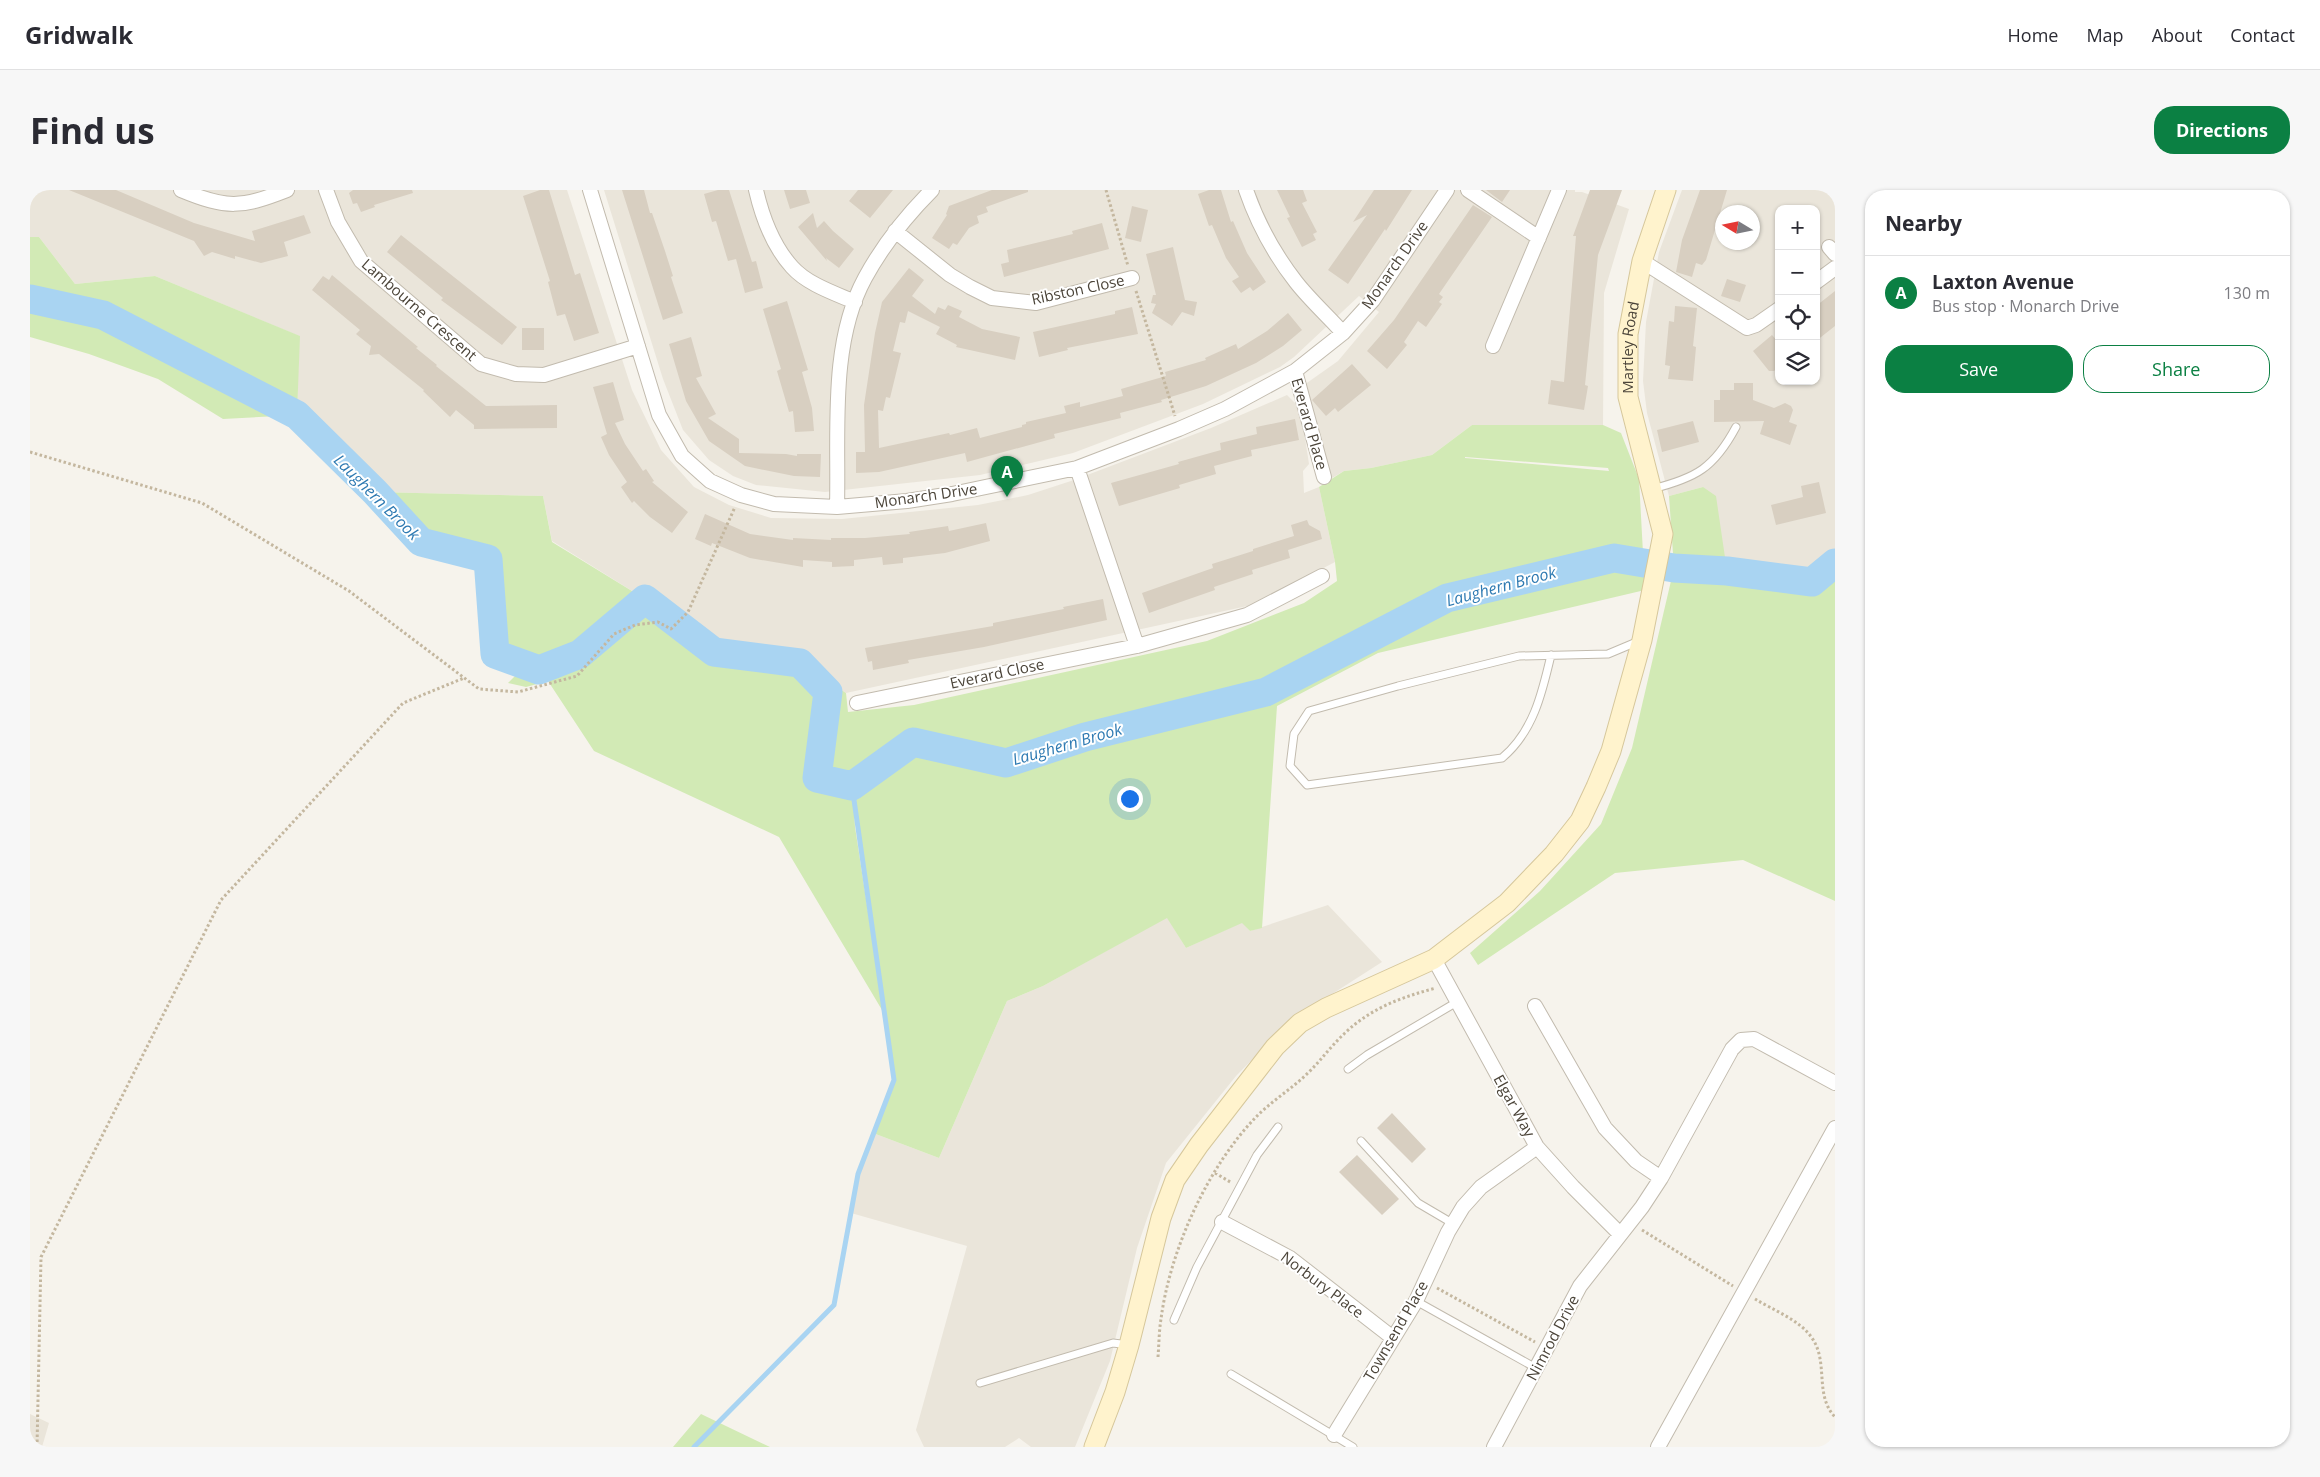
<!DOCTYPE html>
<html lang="en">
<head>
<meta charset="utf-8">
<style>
	:root { --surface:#fff; --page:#f7f7f7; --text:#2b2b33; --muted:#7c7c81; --line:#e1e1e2; --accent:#0b8043 }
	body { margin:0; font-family:"Open Sans",sans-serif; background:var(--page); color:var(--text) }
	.controls { position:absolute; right:15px; top:15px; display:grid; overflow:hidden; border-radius:10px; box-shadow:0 1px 4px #0004 }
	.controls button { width:45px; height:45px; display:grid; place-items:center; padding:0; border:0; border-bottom:1px solid var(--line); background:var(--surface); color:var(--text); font:25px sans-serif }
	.compass { position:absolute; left:1685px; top:15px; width:45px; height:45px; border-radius:50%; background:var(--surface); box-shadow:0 1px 4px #0004; rotate:280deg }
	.you { position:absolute; left:1099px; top:608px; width:18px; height:18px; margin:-12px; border:4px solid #fff; border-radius:50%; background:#1a73e8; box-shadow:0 0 0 8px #1a73e833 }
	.badge { display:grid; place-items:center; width:32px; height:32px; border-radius:50%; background:var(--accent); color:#fff; font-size:16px; font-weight:700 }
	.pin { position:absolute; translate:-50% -41px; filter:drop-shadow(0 1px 2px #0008) }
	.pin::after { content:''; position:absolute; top:26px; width:18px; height:15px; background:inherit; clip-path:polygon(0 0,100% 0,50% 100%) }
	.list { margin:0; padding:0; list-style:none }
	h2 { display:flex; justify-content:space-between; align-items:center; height:65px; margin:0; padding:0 20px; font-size:21px }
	h2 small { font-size:16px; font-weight:400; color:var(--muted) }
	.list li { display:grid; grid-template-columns:32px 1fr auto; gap:15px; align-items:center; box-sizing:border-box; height:75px; padding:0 20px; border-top:1px solid var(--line) }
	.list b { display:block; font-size:19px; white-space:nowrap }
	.list p { margin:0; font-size:16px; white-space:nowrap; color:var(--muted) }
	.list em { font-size:16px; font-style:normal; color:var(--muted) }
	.actions { display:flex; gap:10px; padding:15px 20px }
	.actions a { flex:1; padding:11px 0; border:1px solid var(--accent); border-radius:20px; text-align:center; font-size:18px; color:var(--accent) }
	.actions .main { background:var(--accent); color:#fff }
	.icon { flex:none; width:28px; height:28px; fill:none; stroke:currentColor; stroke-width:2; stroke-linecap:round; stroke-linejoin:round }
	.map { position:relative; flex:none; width:1805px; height:1257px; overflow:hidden; border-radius:20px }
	header { display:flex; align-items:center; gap:30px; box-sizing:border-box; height:70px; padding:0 25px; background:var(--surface); border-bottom:1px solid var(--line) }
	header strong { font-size:24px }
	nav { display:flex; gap:28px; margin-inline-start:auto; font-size:18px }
	.intro { display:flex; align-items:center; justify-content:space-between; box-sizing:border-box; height:120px; padding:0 30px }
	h1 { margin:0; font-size:35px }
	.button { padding:12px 22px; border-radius:20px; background:var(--accent); color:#fff; font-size:18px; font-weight:700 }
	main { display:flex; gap:30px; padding:0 30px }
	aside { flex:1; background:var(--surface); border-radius:20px; box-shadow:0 1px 4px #0004 }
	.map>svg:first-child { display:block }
	.residential { fill:#eae5da; fill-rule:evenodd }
	.green { fill:#d2eab5; fill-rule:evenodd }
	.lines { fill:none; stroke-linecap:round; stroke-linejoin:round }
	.stream { stroke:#a9d4f2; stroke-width:5 }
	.river { stroke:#a9d4f2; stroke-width:29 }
	.building { fill:#d8cfc1 }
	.lane-casing { stroke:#c2bbae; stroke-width:9 }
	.street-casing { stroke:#c2bbae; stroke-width:16 }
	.secondary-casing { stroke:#d6c79b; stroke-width:21 }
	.path { stroke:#c4b79f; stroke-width:3; stroke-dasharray:2.5 2.5; stroke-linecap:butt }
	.lane { stroke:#fff; stroke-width:7 }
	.street { stroke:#fff; stroke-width:14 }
	.secondary { stroke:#fff3cd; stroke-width:19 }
	.labels { text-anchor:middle; stroke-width:4; stroke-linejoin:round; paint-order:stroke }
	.street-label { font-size:15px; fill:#4b4439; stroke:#fff }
	.water-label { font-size:16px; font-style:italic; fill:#2e7ab2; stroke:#fff }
</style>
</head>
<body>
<header>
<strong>Gridwalk</strong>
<nav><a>Home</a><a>Map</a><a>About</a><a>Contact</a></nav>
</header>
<div class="intro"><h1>Find us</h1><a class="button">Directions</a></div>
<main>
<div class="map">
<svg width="1805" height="1257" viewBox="0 0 1805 1257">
	<rect width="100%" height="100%" fill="#f6f3ec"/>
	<path class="residential" d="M0 0H537L602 200 631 260 664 297 699 315 741 328 812 329 948 315 998 305 1044 290 1181 238 1257 205 1266 214 1275 248 1279 274 1273 281 1274 303 1289 297 1305 372 1222 415 816 503 770 473 684 462 615 409 522 351 513 306 345 302 267 225 269 146 125 86 45 94 9 47H0Z
		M574 0H1545V2H1552L1599 19 1574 103 1573 235H1442L1402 265 1341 278 1314 281 1302 288 1274 195 1308 171 1349 122 1329 106 1264 167 1250 177 1173 214 1043 263 950 285 795 302 726 295 703 286 679 270 653 240 633 189Z
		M1652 0H1805V373L1782 392 1697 381 1673 297 1639 306 1617 223 1613 191 1616 132 1629 62ZM1749 19H1786V191H1749ZM1692 22H1722V52H1692Z
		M1298 715 1352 772 1260 831 1206 886 1136 973 1107 1058 1080 1171 1045 1257H1001L989 1248 975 1257H894L886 1240 937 1056 821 1023 828 984 843 943 909 968 977 811 1013 796 1137 727 1156 758 1212 732 1220 741Z
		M0 1224 19 1233 12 1257H0Z"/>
	<path class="green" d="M0 47H9L45 94 125 86 270 146 267 225 193 229 128 189 59 164 0 147Z
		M1442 235H1573L1591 243 1609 289 1615 400 1348 463 1247 516 1232 738 1220 741 1212 733 1156 758 1137 728 1013 796 977 811 909 968 843 943 864 890 852 820 749 647 564 561 518 491 496 497 478 493 487 484 465 464 457 370 391 352 345 302 513 306 522 352 615 409 684 462 770 473 816 503 818 522 884 515 1177 451 1274 413 1307 391 1305 372 1289 297 1314 281 1341 278 1402 265ZM1435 267 1578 278 1579 281 1435 268ZM823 605 846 773V774L825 637Z
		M1673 297 1686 306 1697 381 1782 392 1805 373V711L1713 670 1585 683 1448 775 1440 763 1510 701 1571 634 1602 558 1644 378 1639 306Z
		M671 1224 740 1257H643Z"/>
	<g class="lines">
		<path class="stream" d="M664 1257 804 1115 828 984 864 890 822 596"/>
		<path class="river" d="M0 109 73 125 267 225 345 302 391 352 458 369 465 464 509 480 550 464 615 409 684 462 770 473 798 502 787 588 822 596 883 552 976 573 1055 547 1236 502 1417 408 1584 368 1644 378 1697 381 1782 392 1805 373"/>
	</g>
	<path class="building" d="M39 0H86L164 33 225 51 222 41 274 25 281 43 254 52 258 66 231 73 205 66V69L182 62 174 66 164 51Z
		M323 0H382L383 3 344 15 345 17 331 22 327 13 323 14 319 3Z
		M510 0H519L545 85 550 83 569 143 544 151 535 124 527 126 518 92 520 91 493 6Z
		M592 0H614L620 23H622L635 61 643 86 641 87 653 123 633 130Z
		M688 0H699L722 72 726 71 733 98 715 103 706 69 698 71 686 31 682 32 674 4Z
		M754 0H776L780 13 760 19Z
		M828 0H863L840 28 819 11Z
		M962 0H998V2L956 17 958 22 947 26 949 33 939 38 927 55 923 53 919 59 902 48 917 25 916 24 919 16Z
		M1179 0H1191L1201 32 1203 31 1217 63 1236 92 1223 101 1220 97 1211 103 1202 91 1209 87 1196 68 1182 35 1179 36 1168 4Z
		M1247 0H1273L1277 11 1272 13 1287 42 1283 44 1286 50 1272 57 1257 28 1260 27Z
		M1344 0H1382L1356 41 1355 39 1318 94 1298 80 1337 25 1323 32Z
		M1456 0H1480L1472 12Z
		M1560 0H1592L1568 65 1555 195 1558 196 1554 220 1518 214 1521 190 1534 192 1546 46H1543Z
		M1670 0H1697L1676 70 1672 75 1666 73 1662 87 1646 82 1652 50Z
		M1443 15 1462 27 1409 104 1413 107 1409 112 1412 114 1396 137 1388 131 1374 152 1377 155 1357 179 1337 161 1364 130Z
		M1102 16 1118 20 1111 52 1095 48Z
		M783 23 787 38 794 31 803 41 824 59 809 78 796 68 797 71 768 37Z
		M1072 33 1079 59 974 87 971 74 979 72 977 60 1043 44 1042 41Z
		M371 45 487 137 472 155 411 110 413 108 357 62Z
		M1143 57 1155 110 1167 112 1164 126 1152 122 1142 136 1122 123 1126 114 1121 113 1123 105H1126L1116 64Z
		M879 78 894 90 882 106 905 124 908 117 915 120 918 115 932 121 929 127 952 139 990 147 985 170 926 157 927 155 906 144 910 137 878 121 875 133 870 132 863 161 871 163 860 208 856 207 853 221 848 220 849 258 919 243 920 245 947 238 950 248 992 237V235L996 234V232L1036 223 1034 216 1050 212V217L1093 206 1091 199 1136 186 1135 182 1176 170 1175 168 1206 154 1208 159 1237 141 1258 123 1272 140 1253 156 1226 173 1176 196 1131 210 1132 212 1090 223 1091 228 1024 244 1025 248 937 272 935 263 849 282 826 283V262H835L834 215 845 143 852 112Z
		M302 85 388 157 386 158 407 175 406 176 456 216 527 215V238L444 239V235L426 220 420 227 393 201 394 200 349 164 339 165 341 156 326 144 330 140 282 100 293 86 299 90Z
		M1697 89 1716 95 1710 112 1691 106Z
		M1805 101V136L1786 151V116Z
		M757 111 778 180 772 182 782 218 784 241 765 242 763 221 759 222 747 181 751 179 733 119Z
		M1645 116 1667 118 1663 156 1666 157 1663 191 1638 189 1640 176 1635 175 1639 131 1644 132Z
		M1102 117 1108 144 1037 158 1038 160 1009 167 1003 142 1085 124V121Z
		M492 138H514V160H492Z
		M1742 145 1749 153V177L1744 181H1739L1723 161Z
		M661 147 672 186 666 188 686 224 678 228 709 249V263L756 264 767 266V264H791L790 287 764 286 715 276 679 251 656 211 639 154Z
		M1322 174 1341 195 1308 222 1305 218 1296 226 1282 210Z
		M583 192 594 230 585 233 595 254 613 281 616 279 624 291 622 292 658 322 642 343 620 327 604 311 602 313 591 297 597 292 579 265 571 247 577 244 563 197Z
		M1704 193H1723V210L1744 218 1755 213 1761 216 1763 220 1759 232 1767 235 1760 255 1730 244 1734 231 1684 232V210H1690V200H1704Z
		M1265 229 1269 250 1221 260 1222 266 1184 276 1186 284 1149 295 1150 298 1089 316 1081 293 1149 274 1148 272 1191 260 1190 253 1227 244 1226 237Z
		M1663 231 1669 252 1632 262 1627 240Z
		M1789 292 1796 323 1746 335 1741 315 1773 307 1771 296Z
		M675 324 720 344 763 350V348L801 350V348H835L880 344 879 342 918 336 919 341 956 333 960 351 915 363 873 368V373L853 375 852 367 824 370V376L802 377V372L773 370V377L720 368 682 353 681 356 665 349Z
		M1277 330 1279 335 1290 341 1292 349 1258 360 1260 368 1222 380 1223 384 1184 397 1185 400 1119 423 1112 403 1183 378 1182 374 1223 361V359L1264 346 1261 335Z
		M1073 409 1077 430 954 457 878 470 879 473 843 480 842 471 838 472 835 458 963 436V433L1034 419 1033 417Z
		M1362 923 1396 959 1382 973 1347 938Z
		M1327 965 1369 1009 1352 1025 1309 982Z"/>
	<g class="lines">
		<defs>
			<path id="lane" d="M1622 299C1666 288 1684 278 1706 237
				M1521 465C1512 504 1503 542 1472 568L1277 595 1260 576 1264 544 1279 521 1368 496 1489 466 1578 464 1609 451
				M1318 879 1337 865 1427 812
				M1331 951 1388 1013 1422 1033
				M1386 1111 1506 1178
				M1144 1130 1167 1077 1227 965 1248 937
				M1201 1184 1323 1257
				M950 1193 1083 1153 1099 1155"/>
			<path id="street" d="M151 0C197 19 211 18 257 0
				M296 0 308 32 331 71 451 174 486 184 514 185 608 156
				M560 0 629 225 652 266 680 291 711 305 744 314 807 317 877 311 922 304 1047 278 1149 239 1195 219 1265 181 1313 143 1343 110 1417 0
				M726 0C732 26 743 56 762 77 777 94 804 103 825 112
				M1216 0C1227 32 1245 65 1266 92 1280 110 1298 126 1313 143
				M1438 0 1509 48
				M865 41 920 85 940 97 962 108 1006 113 1102 88
				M1799 57 1805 64
				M1612 71 1717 138 1726 135 1749 119
				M1786 92 1805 78
				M1463 156 1529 0
				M1265 181 1294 287
				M1047 278 1107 456
				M807 317C809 244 799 154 835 88 853 55 876 26 902 0
				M827 513 1107 456 1217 425 1292 386
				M1404 769 1507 957 1543 997 1590 1044
				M1505 816 1575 938 1606 971 1631 988
				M1192 1032 1260 1068 1363 1148
				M1304 1245 1386 1111 1418 1042 1433 1017 1451 997 1507 957
				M1464 1257 1550 1096 1612 1017 1631 988 1702 859 1711 850 1724 849 1805 893
				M1628 1257 1805 938"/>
			<g id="secondary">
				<path id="s1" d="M1064 1257 1085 1202 1099 1155 1131 1028 1145 990 1169 955 1245 857 1270 833 1296 818 1404 769 1477 713 1524 664 1550 631 1566 597 1581 561 1612 450 1633 344 1598 207V144L1612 71 1636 0"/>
			</g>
		</defs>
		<use href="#lane" class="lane-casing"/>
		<use href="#street" class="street-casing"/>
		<use href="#secondary" class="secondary-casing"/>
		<path class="path" d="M1076 0 1098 76
			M1106 101 1145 226
			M0 262 172 313 319 401 449 499 488 502 547 486 584 444 605 435 628 432 641 439 658 422 705 317
			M1185 983 1202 993
			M1612 1040 1703 1096
			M1407 1098 1505 1152
			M1725 1109C1743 1120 1770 1130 1782 1148 1799 1172 1784 1205 1805 1227
			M1128 1167C1129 1154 1129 1141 1131 1129 1140 1060 1178 976 1227 926 1243 910 1263 898 1279 882 1292 869 1302 855 1315 843 1341 818 1372 807 1406 798
			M7 1257 11 1067 191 710 373 513 434 488"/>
		<use href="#lane" class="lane"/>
		<use href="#street" class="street"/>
		<use href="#secondary" class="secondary"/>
	</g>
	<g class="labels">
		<g class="street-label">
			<text transform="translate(1365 75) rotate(-55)" y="5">Monarch Drive</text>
			<text transform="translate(1048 100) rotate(-12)" y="5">Ribston Close</text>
			<text transform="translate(389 120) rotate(41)" y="5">Lambourne Crescent</text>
			<text dy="5" stroke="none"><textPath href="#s1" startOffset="1322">Martley Road</textPath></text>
			<text transform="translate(1279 234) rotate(74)" y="5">Everard Place</text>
			<text transform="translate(896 306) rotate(-8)" y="5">Monarch Drive</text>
			<text transform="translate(967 484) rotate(-12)" y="5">Everard Close</text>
			<text transform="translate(1484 916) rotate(61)" y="5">Elgar Way</text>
			<text transform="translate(1292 1095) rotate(37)" y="5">Norbury Place</text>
			<text transform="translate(1366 1141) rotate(-60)" y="5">Townsend Place</text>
			<text transform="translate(1523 1148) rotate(-62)" y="5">Nimrod Drive</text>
		</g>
		<g class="water-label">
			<text transform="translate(347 307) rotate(45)" y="6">Laughern Brook</text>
			<text transform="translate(1471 396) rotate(-15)" y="6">Laughern Brook</text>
			<text transform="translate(1037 554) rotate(-16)" y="6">Laughern Brook</text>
		</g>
	</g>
</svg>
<div class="controls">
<button>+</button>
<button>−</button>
<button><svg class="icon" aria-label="locate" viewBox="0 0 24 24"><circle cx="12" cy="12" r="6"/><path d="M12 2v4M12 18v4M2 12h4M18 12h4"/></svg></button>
<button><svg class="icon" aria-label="layers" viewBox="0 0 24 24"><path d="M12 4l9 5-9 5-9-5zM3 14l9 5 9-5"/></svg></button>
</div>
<svg class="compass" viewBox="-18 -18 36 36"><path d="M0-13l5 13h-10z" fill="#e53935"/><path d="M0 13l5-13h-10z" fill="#7c7c81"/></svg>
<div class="you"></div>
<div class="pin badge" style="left:977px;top:307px">A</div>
</div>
<aside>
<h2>Nearby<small></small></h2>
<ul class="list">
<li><span class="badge">A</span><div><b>Laxton Avenue</b><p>Bus stop · Monarch Drive</p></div><em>130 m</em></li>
</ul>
<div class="actions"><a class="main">Save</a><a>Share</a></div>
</aside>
</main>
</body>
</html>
